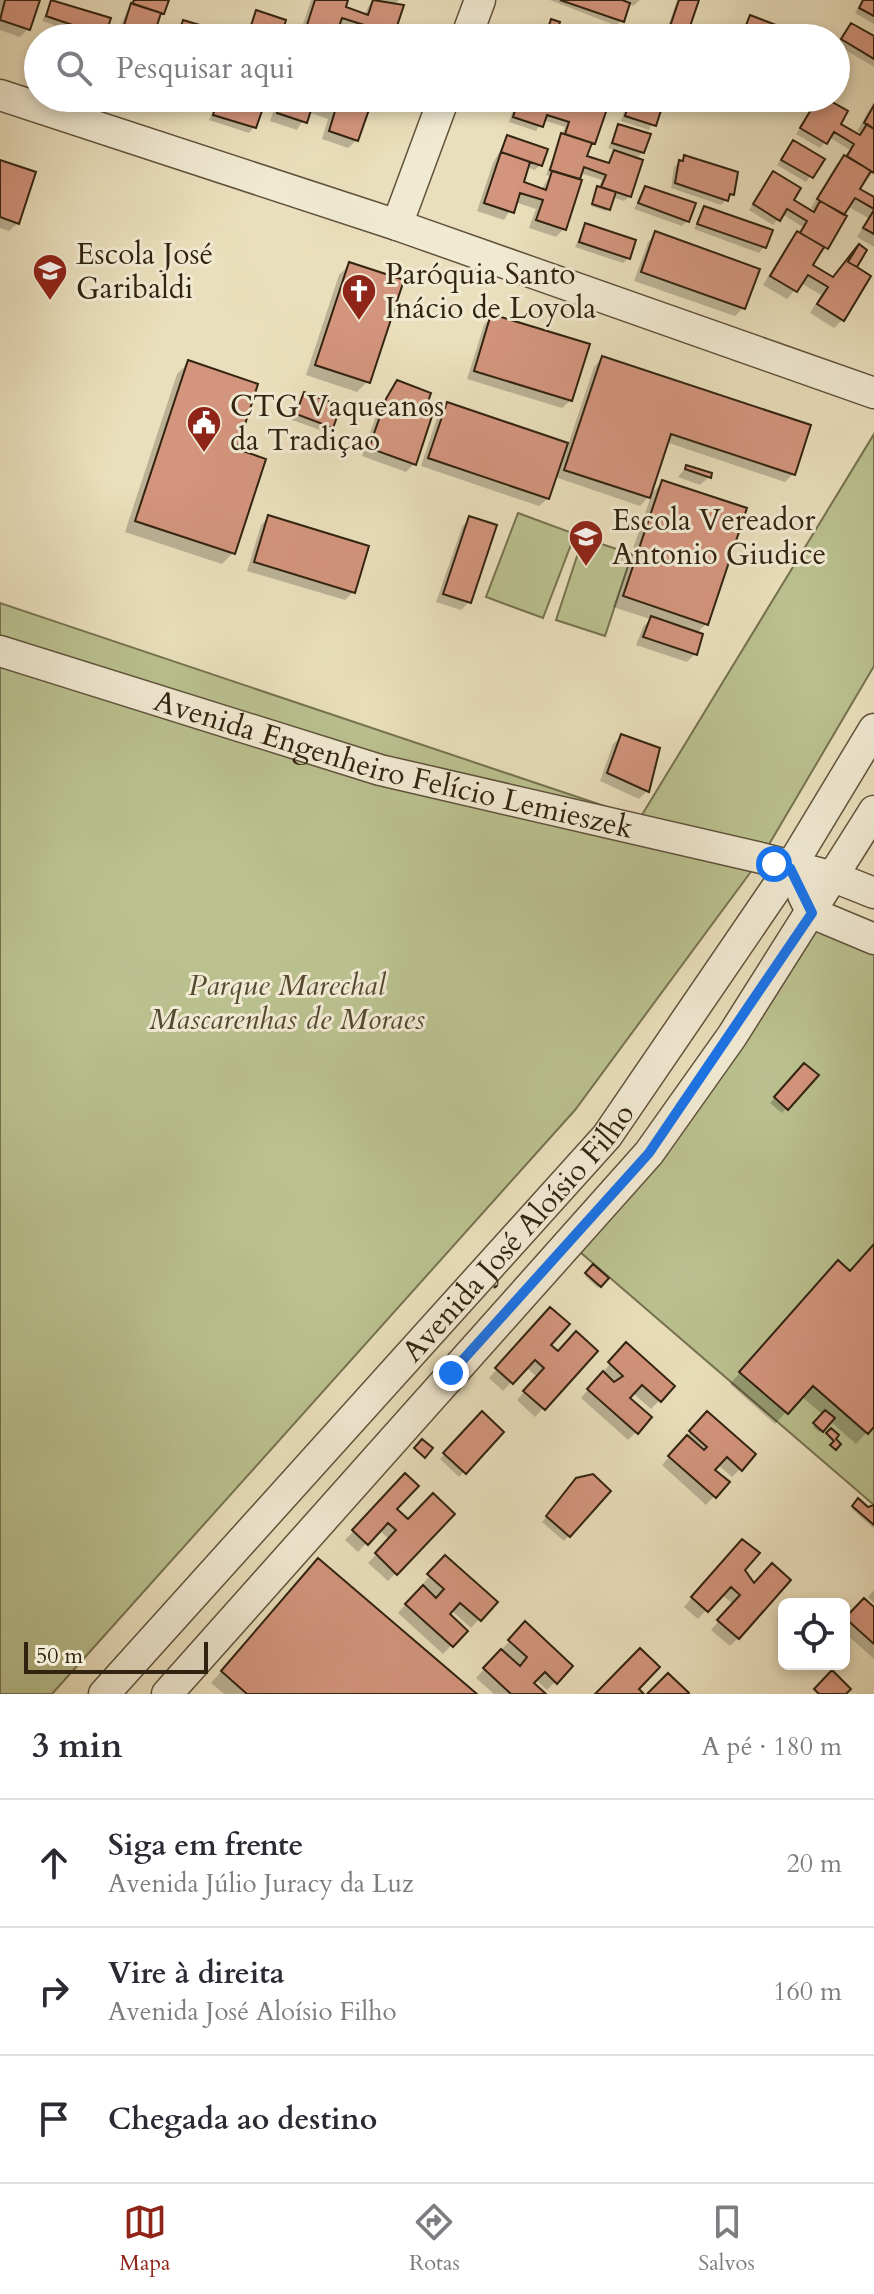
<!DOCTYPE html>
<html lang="pt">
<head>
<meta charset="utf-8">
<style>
	:root { --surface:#fff; --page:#f7f7f7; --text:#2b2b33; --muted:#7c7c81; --line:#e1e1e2; --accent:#8f2418 }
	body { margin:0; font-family:Cardo,serif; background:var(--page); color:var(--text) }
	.controls { position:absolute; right:24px; bottom:24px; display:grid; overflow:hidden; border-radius:12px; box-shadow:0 4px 12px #0003 }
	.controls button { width:72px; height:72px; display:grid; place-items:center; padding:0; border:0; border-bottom:2px solid var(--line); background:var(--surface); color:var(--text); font:40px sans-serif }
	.scale { position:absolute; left:24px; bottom:20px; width:184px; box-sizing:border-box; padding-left:8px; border:4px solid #322310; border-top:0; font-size:22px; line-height:28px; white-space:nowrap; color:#322310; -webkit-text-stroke:6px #f1ead3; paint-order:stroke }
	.stop { position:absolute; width:24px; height:24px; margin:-18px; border:6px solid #1a73e8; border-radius:50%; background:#fff }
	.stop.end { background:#1a73e8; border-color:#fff; box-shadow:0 2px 8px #0008 }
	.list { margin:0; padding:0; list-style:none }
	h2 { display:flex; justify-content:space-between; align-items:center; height:104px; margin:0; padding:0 32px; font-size:34px }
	h2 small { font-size:26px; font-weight:400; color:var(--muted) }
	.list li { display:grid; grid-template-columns:52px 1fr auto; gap:24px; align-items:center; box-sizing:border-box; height:128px; padding:0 32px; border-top:2px solid var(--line) }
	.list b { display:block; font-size:30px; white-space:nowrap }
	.list p { margin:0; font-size:26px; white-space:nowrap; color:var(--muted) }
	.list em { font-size:26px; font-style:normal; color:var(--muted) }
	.icon { flex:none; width:44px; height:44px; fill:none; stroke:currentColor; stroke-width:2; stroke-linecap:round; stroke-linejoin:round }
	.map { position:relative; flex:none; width:874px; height:1694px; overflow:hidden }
	.search { position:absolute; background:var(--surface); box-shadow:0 4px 12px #0003; left:24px; right:24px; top:24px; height:88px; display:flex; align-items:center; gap:20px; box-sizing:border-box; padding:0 28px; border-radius:44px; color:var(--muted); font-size:30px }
	.sheet { height:488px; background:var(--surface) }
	nav { display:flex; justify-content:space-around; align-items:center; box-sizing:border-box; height:112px; border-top:2px solid var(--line); background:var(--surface); font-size:22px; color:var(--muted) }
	nav a { display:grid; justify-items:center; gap:4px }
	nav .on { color:var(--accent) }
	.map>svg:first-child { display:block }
	.green { fill:#bac18f; stroke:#767250; stroke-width:2 }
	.shadow { fill:#0003 }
	.building { fill:#d3957d; stroke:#322310; stroke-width:2 }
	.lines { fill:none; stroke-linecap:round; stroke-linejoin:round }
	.minor-casing { stroke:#60523b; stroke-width:33 }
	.minor { stroke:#f1ead3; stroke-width:30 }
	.route { stroke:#1a73e8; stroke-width:10 }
	.labels { text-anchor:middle; stroke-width:6; stroke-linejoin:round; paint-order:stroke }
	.poi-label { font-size:30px; fill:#322310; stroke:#f1ead3; text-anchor:start }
	.street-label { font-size:30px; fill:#322310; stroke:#f1ead3 }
	.park-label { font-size:30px; font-style:italic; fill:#544a30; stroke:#f1ead3 }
</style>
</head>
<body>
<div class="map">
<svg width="874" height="1694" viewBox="0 0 874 1694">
	<rect width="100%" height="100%" fill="#eadfbc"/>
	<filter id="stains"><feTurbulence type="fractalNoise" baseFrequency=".0025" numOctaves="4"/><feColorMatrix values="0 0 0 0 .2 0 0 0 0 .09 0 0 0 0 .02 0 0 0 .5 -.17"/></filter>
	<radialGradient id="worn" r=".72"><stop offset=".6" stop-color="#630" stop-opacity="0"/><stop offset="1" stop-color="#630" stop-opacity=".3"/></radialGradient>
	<path class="green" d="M874 434V666L761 858 575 1110 52 1694H0V603L640 818Z
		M518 513 575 534 543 618 486 597Z
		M583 538 632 554 605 636 556 620Z
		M818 926 874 951V1505L580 1252Z"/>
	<path class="shadow" d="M0 0H38L28 29 20 37 0 30Z
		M52 0 109 19 104 35 93 38 42 21Z
		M132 0H166L151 36 158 38H115Z
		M311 0H346L343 8 364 15 372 0H399L395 4 391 38H356L357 33 337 27 332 38H302L299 36Z
		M550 0H640L633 6 628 4 617 26Z
		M677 0H697L684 38H664Z
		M863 0H874V24L855 13Z
		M257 12 279 34 291 38H245Z
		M184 22 208 38H173Z
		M851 25 874 39V67L837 45Z
		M585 34 598 38H581Z
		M278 98 334 101 371 98 357 140 348 148 322 139 328 119 308 112 297 130 270 121Z
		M517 98H551L548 106 570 113 573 98H663L649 130 621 121 625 108 604 100 601 109 604 110 585 157 607 164 616 151 608 148 619 126 643 152 635 160 630 196 624 201 612 197 606 211 591 206 602 180 580 173 564 229 556 237 529 228 536 209 515 202 504 220 477 211 493 163 507 138 540 165 535 170 526 167 521 183 541 190 550 176 546 175 565 127 543 120 536 131 509 122Z
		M820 98 838 124 859 137 862 134 857 131 874 102V171L858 189 874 199V247L857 237 868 218 847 206 826 248 811 266 832 279 854 268 842 320 834 328 810 313 821 295 801 283 787 299 763 285 789 242 803 227 782 214 773 225 749 210 773 174 791 201 812 213 815 210 811 208 836 165 850 150 829 137 820 148 796 134Z
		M219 100 254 127 249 133 209 120Z
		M793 142 822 159 806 182 777 165Z
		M685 158 732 194 721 205 671 188 674 167Z
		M0 162 18 223 9 231 0 228Z
		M645 188 688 220 682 226 634 209Z
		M705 208 764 247 759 253 694 229Z
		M585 225 628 258 623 263 575 247Z
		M656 234 743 308 735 316 634 281 648 242Z
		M350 264 368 381 357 392 306 375 339 275Z
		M492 316 571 400 562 408 467 379 484 325Z
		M602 358 793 474 785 482 666 442 648 497 663 482 706 624 696 634 695 654 687 662 636 645 643 627 650 619 613 607 652 493 640 506 555 477 548 498 539 506 421 466 439 412 448 404 568 445 594 367Z
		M188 363 234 450 233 553 222 564 125 532 177 374Z
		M397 383 414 464 406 472 362 456 378 410Z
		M304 394 331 427 326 432 292 420Z
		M686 467 709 477 700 485 678 477Z
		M269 517 353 592 345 600 247 571 261 525Z
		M470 518 469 602 461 610 436 602 462 527Z
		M622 736 656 767 647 791 639 799 600 781 613 744Z
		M804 1065 816 1075 782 1113 770 1103Z
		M874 1246V1424L856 1444 830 1421 819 1432 813 1427 823 1415 801 1396 775 1424 730 1384 827 1274 850 1273Z
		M593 1266 606 1278 598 1288 585 1276Z
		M542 1318 549 1345 558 1353 595 1351 535 1417 517 1400 537 1377 526 1367 503 1391 489 1378Z
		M626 1345 673 1386 651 1409 633 1393 627 1398 636 1432 628 1440 581 1398Z
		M482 1414 502 1432 459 1477 440 1459Z
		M699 1422 740 1469 732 1477 717 1464 712 1470 727 1482 706 1505 662 1465Z
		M405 1476 394 1509 408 1522 452 1514 388 1581 368 1563 390 1540 379 1530 358 1552 345 1540Z
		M571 1486 609 1491 564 1541 542 1522Z
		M859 1501 868 1509H874V1529L852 1509Z
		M734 1549 743 1570 738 1638 730 1646 711 1630 733 1604 721 1594 698 1619 684 1607Z
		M445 1558 495 1602 471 1628 451 1610 447 1614 465 1631 443 1654 398 1613Z
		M308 1572 474 1694H224L211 1683Z
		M874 1590V1603L868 1597Z
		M864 1601 874 1610V1659L844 1632V1622Z
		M525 1624 570 1666 547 1690 535 1679 532 1683 543 1694H494L476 1678Z"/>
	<path class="building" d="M5 0H40L30 30 0 20Z
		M51 0 111 18 105 36 46 16Z
		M134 0H169L164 14 133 4Z
		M315 0H348L346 7 368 15 373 0 404 5 393 38H360L364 25 342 18 335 38 306 28Z
		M560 0H622L630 3 624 22Z
		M679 0H699L686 38H666Z
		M863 0H874V16L859 8Z
		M131 3 161 13 154 35 164 38H120Z
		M256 10 286 20 282 33 297 38H247Z
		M750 15 784 28 780 38H741Z
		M551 19 560 22 555 38H545Z
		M183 20 213 29 210 38H177Z
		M851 23 874 36V59L841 39Z
		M308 28 335 38H337H304Z
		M218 98 262 111 256 128 213 115Z
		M282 98 339 100 373 98 358 141 329 131 335 111 313 104 307 123 277 113Z
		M519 98H553L551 105 573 111 577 99 607 109 595 144 565 134 569 122 547 115 543 127 513 117Z
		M574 98H607L603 108Z
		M616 98H665L656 126 625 116 629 102Z
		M818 98H825L848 111 841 124 860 135 867 124 874 129V173L847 156 854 144 834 132 827 144 800 128Z
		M874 105V129L864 123Z
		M618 124 651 134 644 153 612 143Z
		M561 133 592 143 587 156 609 163 614 150 643 160 631 197 601 187 606 175 584 167 580 179 550 170Z
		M507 135 548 149 542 166 501 152Z
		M793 140 825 159 813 178 781 160Z
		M501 152 530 162 524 182 546 190 552 171 582 180 566 230 536 220 543 200 520 193 514 213 484 203Z
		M684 155 738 172 734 195 730 194 728 201 675 183 679 160 683 161Z
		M844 155 871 171 860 189 874 197V209L855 198 844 215 817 199Z
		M0 160 36 172 19 224 0 217Z
		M773 171 801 188 794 200 814 212 820 201 847 216 828 249 800 233 807 221 787 209 780 221 753 204Z
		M597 186 616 192 610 210 592 204Z
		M645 186 696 203 689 222 638 203Z
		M704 206 773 230 766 248 697 224Z
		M874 210V234L863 228Z
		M585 223 636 240 630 259 579 242Z
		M655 231 760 269 745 309 641 272Z
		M797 231 824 247 813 265 833 277 859 244 867 250 857 267 871 276 844 321 817 304 828 287 808 275 797 292 770 276Z
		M859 244 867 250 857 267 848 262Z
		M349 262 404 280 370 383 315 365Z
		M491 314 590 344 572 401 474 371Z
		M602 356 811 425 795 475 671 434 650 498 564 470Z
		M188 360 258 384 237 449 266 459 235 554 135 521Z
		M397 380 431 393 425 410 433 413 416 465 369 448 386 399Z
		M304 392 341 406 333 428 296 414Z
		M447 402 568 443 549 499 428 458Z
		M686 465 712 473 711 478 685 469Z
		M662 480 747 508 708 625 623 596Z
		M268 515 369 546 355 593 254 562Z
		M469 516 497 525 471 603 443 594Z
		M651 616 703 634 697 655 643 637Z
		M621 734 660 748 649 792 607 773Z
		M804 1063 819 1075 788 1110 774 1097Z
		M874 1244V1427L868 1434 813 1386 788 1414 739 1372 838 1260 850 1271Z
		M593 1264 609 1278 601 1287 585 1273Z
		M550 1307 570 1324 551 1345 558 1351 576 1331 598 1351 545 1410 523 1391 544 1368 535 1360 513 1384 495 1368Z
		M626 1342 675 1386 661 1402 642 1385 630 1398 652 1417 638 1434 587 1389 603 1371 614 1382 623 1376 608 1362Z
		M825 1410 835 1418 823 1432 813 1423Z
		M482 1411 504 1432 466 1474 443 1453Z
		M707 1411 756 1454 742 1471 727 1457 715 1470 730 1482 716 1498 668 1456 687 1435 704 1450 707 1447 689 1431Z
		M831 1428 839 1435 836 1439 841 1444 836 1450 830 1445 834 1441 826 1433Z
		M422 1439 433 1448 425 1458 414 1448Z
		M405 1473 419 1486 397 1509 408 1519 433 1493 455 1514 397 1575 375 1553 396 1530 388 1523 368 1545 352 1530Z
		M593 1474 611 1491 570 1537 546 1516 576 1478Z
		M858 1498 868 1507 874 1505V1525L852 1506Z
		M742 1539 760 1553 745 1570 754 1583 772 1563 791 1580 739 1639 717 1620 740 1595 731 1587 708 1612 691 1597Z
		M445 1555 498 1602 481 1621 460 1603 450 1614 468 1631 453 1647 405 1604 423 1585 436 1598 444 1589 427 1574Z
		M318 1558 477 1694H247L221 1671Z
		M864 1598 874 1607V1644L845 1618Z
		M525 1621 573 1666 557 1684 545 1672 534 1683 546 1694H511L483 1668 501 1649 520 1666 527 1657 508 1640Z
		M640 1648 660 1667 639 1689 644 1694H595Z
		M832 1670 851 1689 846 1694H819L814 1689Z
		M668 1673 689 1693V1694H647Z"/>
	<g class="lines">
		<defs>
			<g id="minor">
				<path d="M466 38 480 0"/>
				<path d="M0 95 397 225 874 393"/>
				<path d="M397 225 444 98"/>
				<path id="s1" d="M0 651 380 770 761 858 834 877 874 893"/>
				<path d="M803 895 812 913 874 939"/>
				<path id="s2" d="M104 1694 607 1136 790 868 874 729"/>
				<path d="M167 1694 649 1153 732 1036 874 811"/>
			</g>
		</defs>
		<use href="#minor" class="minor-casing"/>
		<use href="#minor" class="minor"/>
	</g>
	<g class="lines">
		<path class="route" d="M451 1373 649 1153 812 913 790 868 774 864"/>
	</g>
	<defs>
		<symbol id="school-pin" viewBox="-11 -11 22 30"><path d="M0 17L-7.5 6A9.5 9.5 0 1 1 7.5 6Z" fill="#8f2418" stroke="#f1ead3"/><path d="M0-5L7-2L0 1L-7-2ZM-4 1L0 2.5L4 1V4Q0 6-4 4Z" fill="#fff"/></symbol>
		<symbol id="church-pin" viewBox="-11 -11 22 30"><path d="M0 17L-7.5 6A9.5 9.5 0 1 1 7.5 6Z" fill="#8f2418" stroke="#f1ead3"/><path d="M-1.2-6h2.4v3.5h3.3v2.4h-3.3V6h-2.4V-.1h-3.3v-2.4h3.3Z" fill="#fff"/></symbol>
		<symbol id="civic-pin" viewBox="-11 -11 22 30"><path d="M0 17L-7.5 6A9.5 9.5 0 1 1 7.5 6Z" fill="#8f2418" stroke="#f1ead3"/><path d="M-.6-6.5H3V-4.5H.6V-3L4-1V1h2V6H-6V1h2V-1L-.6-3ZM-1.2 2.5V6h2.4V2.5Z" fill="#fff"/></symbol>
	</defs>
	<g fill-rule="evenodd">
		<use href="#school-pin" x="30" y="251" width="40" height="54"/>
		<use href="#church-pin" x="339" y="271" width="40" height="54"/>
		<use href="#civic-pin" x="184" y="403" width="40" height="54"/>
		<use href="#school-pin" x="566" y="517" width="40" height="54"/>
	</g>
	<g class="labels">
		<g class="poi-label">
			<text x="76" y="264">Escola José<tspan x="76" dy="34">Garibaldi</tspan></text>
			<text x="385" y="284">Paróquia Santo<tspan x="385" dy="34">Inácio de Loyola</tspan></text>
			<text x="230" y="416">CTG Vaqueanos<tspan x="230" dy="34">da Tradiçao</tspan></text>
			<text x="612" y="530">Escola Vereador<tspan x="612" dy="34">Antonio Giudice</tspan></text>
		</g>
		<g class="street-label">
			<text dy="10" stroke="none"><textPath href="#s1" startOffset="410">Avenida Engenheiro Felício Lemieszek</textPath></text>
			<text dy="10" stroke="none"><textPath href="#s2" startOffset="620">Avenida José Aloísio Filho</textPath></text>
		</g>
		<g class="park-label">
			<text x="287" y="995">Parque Marechal<tspan x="287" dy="34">Mascarenhas de Moraes</tspan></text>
		</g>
	</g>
	<rect width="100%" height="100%" filter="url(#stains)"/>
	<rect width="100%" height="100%" fill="url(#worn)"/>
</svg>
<div class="controls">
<button><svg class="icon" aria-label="locate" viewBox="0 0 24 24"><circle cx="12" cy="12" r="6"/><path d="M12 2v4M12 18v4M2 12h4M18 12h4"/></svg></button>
</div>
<div class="scale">50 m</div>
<div class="stop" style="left:774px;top:864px"></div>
<div class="stop end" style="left:451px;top:1373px"></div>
<div class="search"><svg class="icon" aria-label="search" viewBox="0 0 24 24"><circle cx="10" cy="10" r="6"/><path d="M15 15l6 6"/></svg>Pesquisar aqui</div>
</div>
<section class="sheet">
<h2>3 min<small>A pé · 180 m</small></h2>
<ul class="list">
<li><svg class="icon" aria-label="ahead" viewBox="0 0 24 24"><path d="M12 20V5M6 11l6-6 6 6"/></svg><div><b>Siga em frente</b><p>Avenida Júlio Juracy da Luz</p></div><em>20 m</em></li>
<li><svg class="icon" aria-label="right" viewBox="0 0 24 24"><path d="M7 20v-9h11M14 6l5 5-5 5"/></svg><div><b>Vire à direita</b><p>Avenida José Aloísio Filho</p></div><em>160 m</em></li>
<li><svg class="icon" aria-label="arrive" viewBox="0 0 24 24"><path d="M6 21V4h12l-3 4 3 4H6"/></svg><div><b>Chegada ao destino</b></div></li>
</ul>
</section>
<nav>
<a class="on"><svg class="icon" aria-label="map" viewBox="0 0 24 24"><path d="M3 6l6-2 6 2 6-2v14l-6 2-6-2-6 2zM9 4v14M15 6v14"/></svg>Mapa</a>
<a><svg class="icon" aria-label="directions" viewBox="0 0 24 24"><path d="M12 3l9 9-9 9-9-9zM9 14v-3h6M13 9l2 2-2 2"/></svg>Rotas</a>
<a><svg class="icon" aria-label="saved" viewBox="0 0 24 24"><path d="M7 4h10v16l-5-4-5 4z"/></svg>Salvos</a>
</nav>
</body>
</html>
